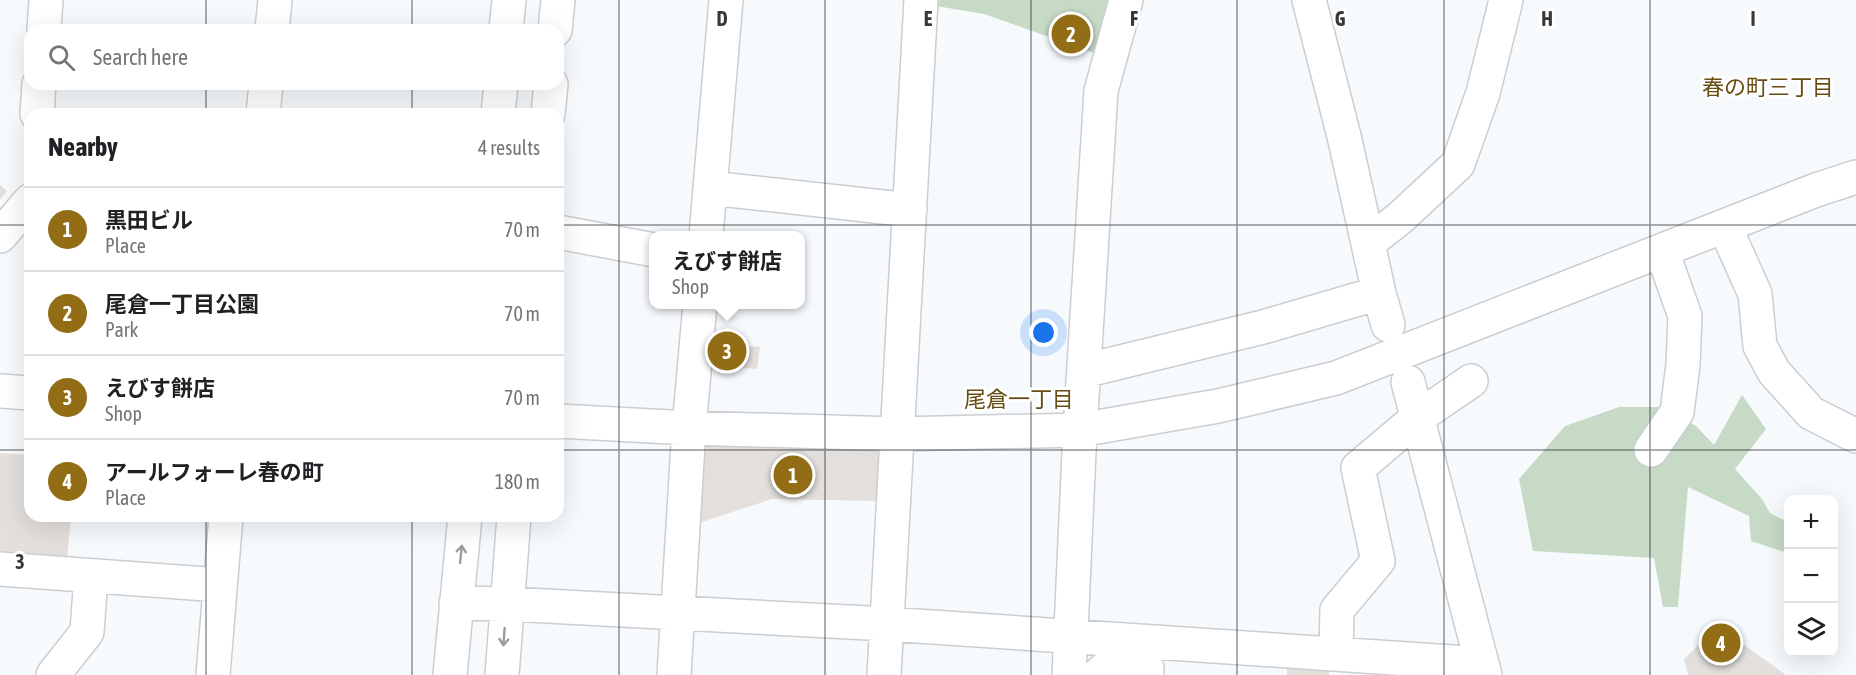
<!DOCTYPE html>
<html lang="en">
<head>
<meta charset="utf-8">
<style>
	:root { --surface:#fff; --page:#f2f2f2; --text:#202124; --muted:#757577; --line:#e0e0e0; --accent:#936d16 }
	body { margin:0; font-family:"Asap Condensed","Noto Sans JP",sans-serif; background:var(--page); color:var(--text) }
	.controls { position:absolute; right:18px; bottom:18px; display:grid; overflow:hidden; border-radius:12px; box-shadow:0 6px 24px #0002 }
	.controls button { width:54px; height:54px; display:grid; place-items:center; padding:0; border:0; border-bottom:2px solid var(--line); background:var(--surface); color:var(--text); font:30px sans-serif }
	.you { position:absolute; left:1044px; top:333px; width:21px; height:21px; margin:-15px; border:4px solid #fff; border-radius:50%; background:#1a73e8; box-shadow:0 0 0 9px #1a73e833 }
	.badge { display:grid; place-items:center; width:39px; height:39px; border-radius:50%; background:var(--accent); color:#fff; font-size:20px; font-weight:700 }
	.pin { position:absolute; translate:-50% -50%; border:3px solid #fff; box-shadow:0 2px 6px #0006 }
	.popup { position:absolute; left:649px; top:231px; width:156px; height:78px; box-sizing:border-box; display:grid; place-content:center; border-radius:12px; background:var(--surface); filter:drop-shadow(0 2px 4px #0005); font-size:20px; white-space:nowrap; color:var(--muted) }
	.popup b { font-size:22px; color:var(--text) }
	.popup::after { content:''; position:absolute; left:50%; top:100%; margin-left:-12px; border:12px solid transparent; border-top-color:var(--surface) }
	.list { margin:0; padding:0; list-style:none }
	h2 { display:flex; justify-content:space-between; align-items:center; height:78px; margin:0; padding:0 24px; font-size:26px }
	h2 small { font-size:20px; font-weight:400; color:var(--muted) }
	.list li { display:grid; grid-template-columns:39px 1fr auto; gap:18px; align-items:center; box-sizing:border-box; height:84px; padding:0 24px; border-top:2px solid var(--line) }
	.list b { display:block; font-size:22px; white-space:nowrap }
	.list p { margin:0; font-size:20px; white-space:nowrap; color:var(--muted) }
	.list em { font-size:20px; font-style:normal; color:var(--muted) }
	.icon { flex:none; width:33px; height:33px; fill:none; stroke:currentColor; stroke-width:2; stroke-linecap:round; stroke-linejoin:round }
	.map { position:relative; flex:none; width:1856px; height:675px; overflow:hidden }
	.search { position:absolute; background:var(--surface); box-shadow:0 6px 24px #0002; left:24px; top:24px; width:540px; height:66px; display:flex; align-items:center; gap:15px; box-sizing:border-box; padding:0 21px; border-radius:18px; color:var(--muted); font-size:22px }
	.panel { position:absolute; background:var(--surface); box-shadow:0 6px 24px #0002; left:24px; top:108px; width:540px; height:414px; border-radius:18px }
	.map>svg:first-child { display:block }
	.green { fill:#c6dac5 }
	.building { fill:#e2dfdc }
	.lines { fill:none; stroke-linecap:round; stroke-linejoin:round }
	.minor-casing { stroke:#cbced1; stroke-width:36 }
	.minor { stroke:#fff; stroke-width:33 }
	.oneway { stroke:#9b9c9c }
	.grid { fill:none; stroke:#373839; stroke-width:1.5; stroke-opacity:0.55 }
	.labels { text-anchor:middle; stroke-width:6; stroke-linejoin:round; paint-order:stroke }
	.neighbourhood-label { font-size:22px; fill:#674d13; stroke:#fff }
	.grid-label { font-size:20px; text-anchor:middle; font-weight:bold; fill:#373839; stroke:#fff; stroke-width:6; stroke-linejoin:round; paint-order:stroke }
</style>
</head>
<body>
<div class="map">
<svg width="1856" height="675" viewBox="0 0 1856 675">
	<rect width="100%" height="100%" fill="#f7fafd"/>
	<path class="green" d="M936 0H1112L1097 54 984 14 936 6Z
		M1742 395 1766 429 1735 469 1762 499 1770 513 1788 522V553L1751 541 1749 516 1688 487 1678 607H1663L1654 558 1533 551 1519 479 1565 426 1619 407H1663L1696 426 1714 445Z"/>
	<path class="building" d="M0 185 7 191 0 200Z
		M716 342 760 347 757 369 714 365Z
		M704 445 886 451 883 501 772 499 699 523Z
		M0 453 30 455V516H71L67 559 0 554Z
		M1718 626 1786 675H1688L1684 659Z
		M1287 668 1329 670V675H1287Z"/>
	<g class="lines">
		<defs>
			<path id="minor" d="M1309 0 1344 136 1379 293 1388 325
				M44 30 46 0
				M272 30 275 0
				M506 30 509 0
				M555 30 558 0
				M37 114 39 84
				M263 114 266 84
				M498 114 501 84
				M548 114 551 84
				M710 188 910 210
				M1725 227 1755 294 1760 346 1774 372 1811 413 1856 436
				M558 232 654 250
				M0 236 30 201
				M706 236 726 0
				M1368 243 1400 218 1458 164 1483 93 1506 0
				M1084 371 1263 327 1379 293
				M1408 382 1485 675
				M0 391 30 393
				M558 421 689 428 897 434 1080 430 1218 406 1336 378 1816 190 1856 177
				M1651 450 1677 412 1683 365 1685 316 1662 251
				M0 569 220 585
				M456 603 507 604 887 624 1482 664
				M1336 654 1337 610 1378 561 1358 468 1417 418 1471 381
				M53 675 87 632 91 576
				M213 675 226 516
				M450 675 465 516
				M502 675 514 516
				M674 675 689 428 700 304
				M884 675 921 0
				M1069 675 1080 430 1101 91 1126 0
				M1098 675 1107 667 1147 668V675"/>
		</defs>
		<use href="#minor" class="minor-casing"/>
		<use href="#minor" class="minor"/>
	</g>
	<defs><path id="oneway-shaft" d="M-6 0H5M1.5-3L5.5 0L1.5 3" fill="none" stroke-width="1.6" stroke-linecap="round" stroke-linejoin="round" transform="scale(1.5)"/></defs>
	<g class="oneway">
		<use href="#oneway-shaft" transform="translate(461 554) rotate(-84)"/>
		<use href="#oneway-shaft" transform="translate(504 637) rotate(94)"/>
	</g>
	<path class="grid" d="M206 0V30M412 0V30M619 0V675M825 0V675M1031 0V675M1237 0V675M1444 0V675M1650 0V675M206 84V114M412 84V114M0 225H30M558 225H1856M0 450H30M558 450H1856M206 516V675M412 516V675"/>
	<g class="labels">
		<g class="neighbourhood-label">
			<text x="1768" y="95">春の町三丁目</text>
			<text x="1019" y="407">尾倉一丁目</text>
		</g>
	</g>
	<g class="grid-label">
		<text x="722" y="26">D</text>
		<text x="928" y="26">E</text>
		<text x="1134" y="26">F</text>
		<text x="1340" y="26">G</text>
		<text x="1547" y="26">H</text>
		<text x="1753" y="26">I</text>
		<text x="20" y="569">3</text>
	</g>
</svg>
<div class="controls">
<button>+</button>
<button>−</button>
<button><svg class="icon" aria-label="layers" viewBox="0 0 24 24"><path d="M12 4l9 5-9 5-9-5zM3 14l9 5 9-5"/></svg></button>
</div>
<div class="you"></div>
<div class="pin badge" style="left:793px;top:475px">1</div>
<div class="pin badge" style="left:1071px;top:34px">2</div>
<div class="pin badge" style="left:727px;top:351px">3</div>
<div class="popup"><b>えびす餅店</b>Shop</div>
<div class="pin badge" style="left:1721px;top:643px">4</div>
<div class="search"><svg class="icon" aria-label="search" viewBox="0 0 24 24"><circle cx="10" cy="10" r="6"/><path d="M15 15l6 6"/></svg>Search here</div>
<section class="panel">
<h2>Nearby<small>4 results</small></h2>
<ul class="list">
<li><span class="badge">1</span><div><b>黒田ビル</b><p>Place</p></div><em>70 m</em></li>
<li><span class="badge">2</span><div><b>尾倉一丁目公園</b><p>Park</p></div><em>70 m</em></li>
<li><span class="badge">3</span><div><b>えびす餅店</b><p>Shop</p></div><em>70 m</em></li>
<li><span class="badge">4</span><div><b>アールフォーレ春の町</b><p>Place</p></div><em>180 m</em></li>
</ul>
</section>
</div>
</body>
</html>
